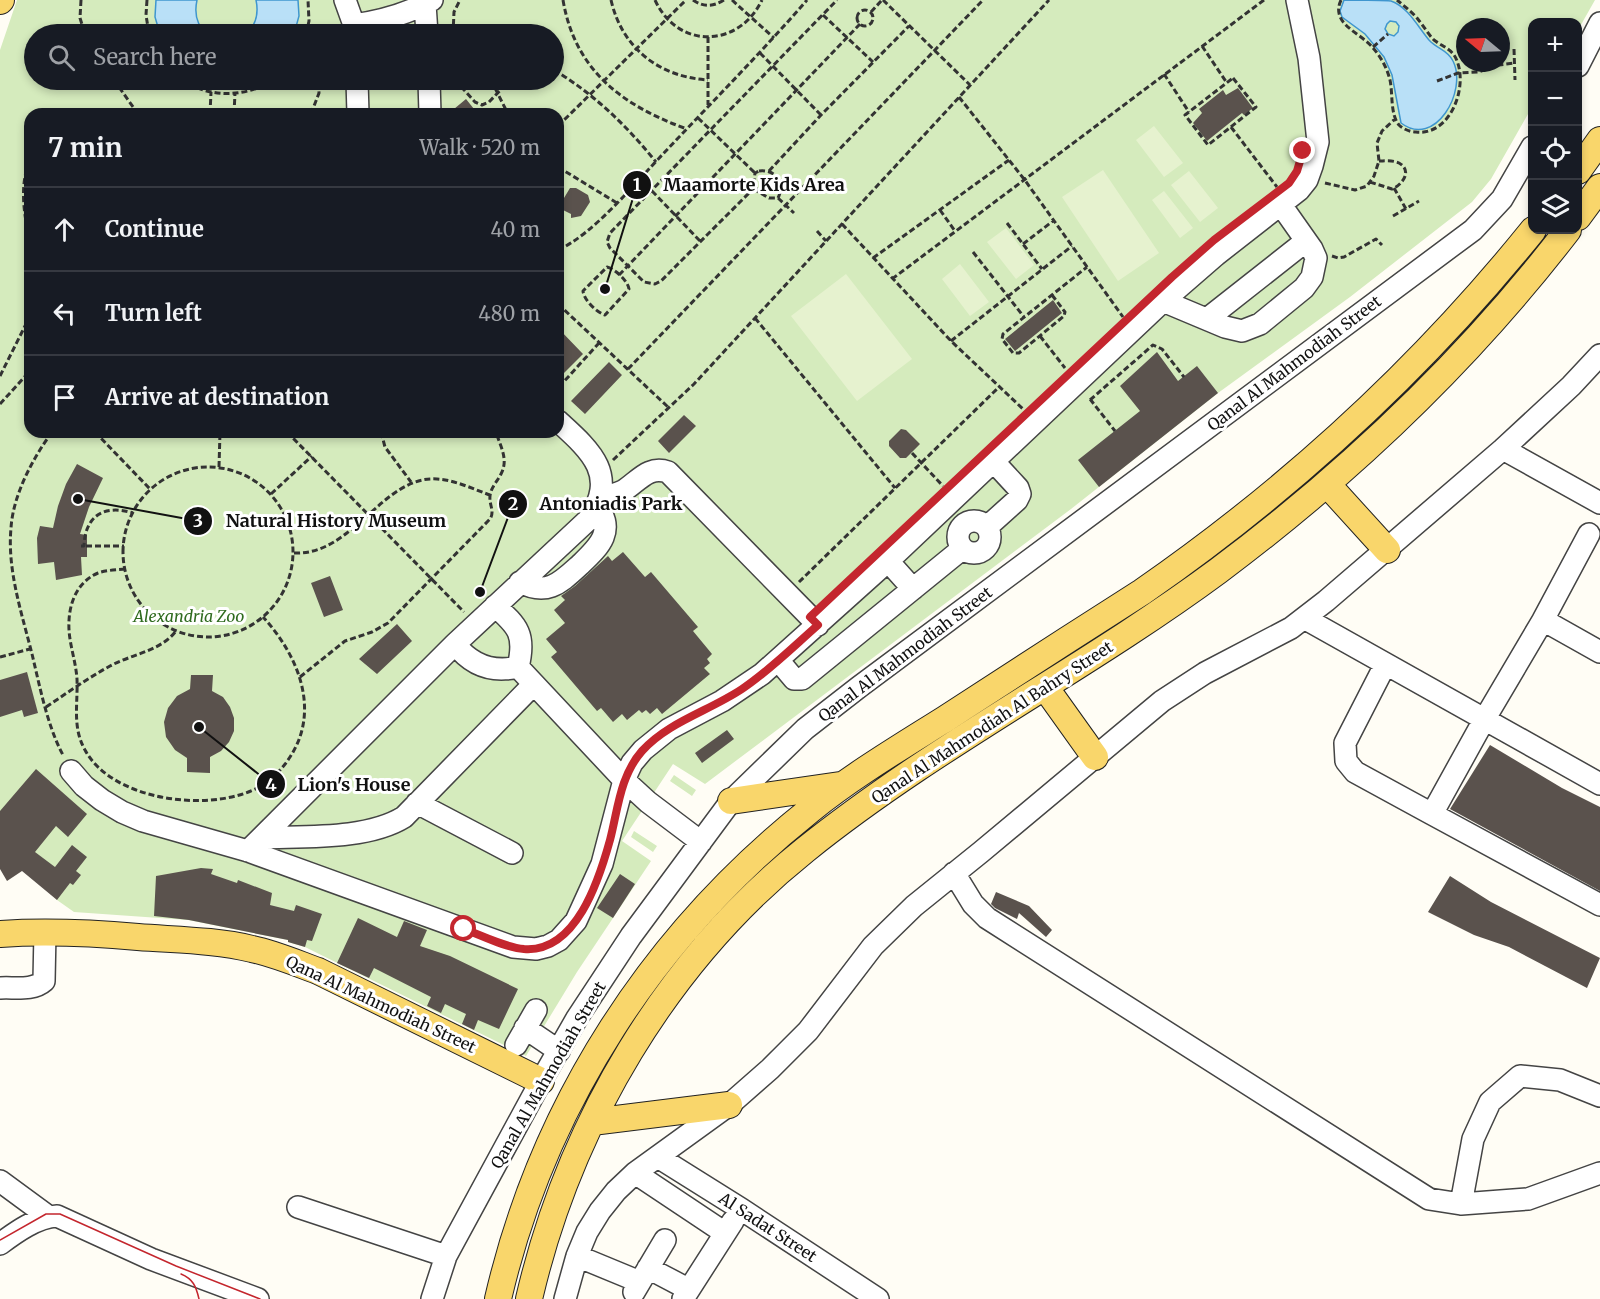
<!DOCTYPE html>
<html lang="en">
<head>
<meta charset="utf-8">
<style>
	:root { --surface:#171b24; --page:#20242c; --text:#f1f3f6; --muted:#9ea1a6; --line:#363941 }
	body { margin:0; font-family:Merriweather,serif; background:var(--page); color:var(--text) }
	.controls { position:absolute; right:18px; top:18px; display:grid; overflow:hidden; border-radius:12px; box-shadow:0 3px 9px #0003 }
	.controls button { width:54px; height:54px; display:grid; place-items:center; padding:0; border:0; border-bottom:2px solid var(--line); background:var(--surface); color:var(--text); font:30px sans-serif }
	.compass { position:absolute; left:1456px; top:18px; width:54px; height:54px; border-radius:50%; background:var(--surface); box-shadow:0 3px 9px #0003; rotate:289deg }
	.stop { position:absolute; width:18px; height:18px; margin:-14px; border:4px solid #c4262e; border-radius:50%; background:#fff }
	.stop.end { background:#c4262e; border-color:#fff; box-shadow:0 2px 6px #0008 }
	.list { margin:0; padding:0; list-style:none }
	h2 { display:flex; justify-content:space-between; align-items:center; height:78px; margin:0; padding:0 24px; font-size:26px }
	h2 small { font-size:20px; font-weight:400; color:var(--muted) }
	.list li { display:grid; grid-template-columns:39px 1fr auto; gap:18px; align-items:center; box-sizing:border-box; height:84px; padding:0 24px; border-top:2px solid var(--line) }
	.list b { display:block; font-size:22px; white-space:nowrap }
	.list em { font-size:20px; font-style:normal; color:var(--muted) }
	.icon { flex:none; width:33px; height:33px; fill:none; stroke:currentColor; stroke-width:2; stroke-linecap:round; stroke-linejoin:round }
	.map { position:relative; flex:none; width:1600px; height:1299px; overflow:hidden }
	.search { position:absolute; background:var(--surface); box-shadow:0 3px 9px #0003; left:24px; top:24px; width:540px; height:66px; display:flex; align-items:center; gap:15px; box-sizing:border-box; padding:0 21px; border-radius:33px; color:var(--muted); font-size:22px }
	.panel { position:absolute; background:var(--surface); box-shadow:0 3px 9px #0003; left:24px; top:108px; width:540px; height:330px; border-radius:18px }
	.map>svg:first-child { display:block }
	.green { fill:#d5ebbd; fill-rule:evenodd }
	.pitch { fill:#e6f2cf }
	.water { fill:#b9e0f7; stroke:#3f96cf; stroke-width:1.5; fill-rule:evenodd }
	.building { fill:#5a524d }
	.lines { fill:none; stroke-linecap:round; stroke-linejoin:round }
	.minor-casing { stroke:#444; stroke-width:24 }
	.major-casing { stroke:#222; stroke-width:28 }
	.path { stroke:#333; stroke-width:3; stroke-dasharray:6 3; stroke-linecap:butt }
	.minor { stroke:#fff; stroke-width:21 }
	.major { stroke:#f9d66b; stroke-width:26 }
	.tram { stroke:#c4262e; stroke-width:1.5 }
	.route { stroke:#c4262e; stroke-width:8 }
	.labels { text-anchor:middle; stroke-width:6; stroke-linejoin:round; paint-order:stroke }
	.street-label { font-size:16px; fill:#111; stroke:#fff }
	.park-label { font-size:16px; font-style:italic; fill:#2f6b1f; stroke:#fff }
	.leader { fill:none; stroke:#111; stroke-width:2 }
	.callout-dot { fill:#111; stroke:#fff; stroke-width:2 }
	.mark-label { font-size:18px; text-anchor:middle; font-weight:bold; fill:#fff }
	.callout-label { font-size:18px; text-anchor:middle; font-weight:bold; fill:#111; stroke:#fff; stroke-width:6; stroke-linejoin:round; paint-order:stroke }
</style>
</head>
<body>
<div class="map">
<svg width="1600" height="1299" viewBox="0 0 1600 1299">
	<rect width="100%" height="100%" fill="#fffdf5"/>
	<path class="green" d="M17 0H1595L1578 30V22H1532V107L1491 179 1472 202 1350 297 1218 393 1071 509 705 784 673 764 622 841 651 861 577 972 526 1056 305 947 288 942V940L188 920 74 912 57 900 0 836V50ZM1465 27H1501V63H1465ZM34 34H554V80H34ZM30 114H558V432H30Z
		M674 775 696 790 692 796 670 781Z
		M634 831 657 846 653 852 631 837Z"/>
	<path class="pitch" d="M1154 126 1183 163 1164 177 1136 140Z
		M1103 170 1159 253 1118 281 1062 197Z
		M1189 171 1218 208 1200 222 1171 185Z
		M1164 191 1193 228 1180 238 1152 200Z
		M1006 228 1034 265 1016 279 987 242Z
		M960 264 989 302 970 316 942 279Z
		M846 274 912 359 857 401 791 316Z"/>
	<path class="water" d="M156 0H197C194 14 196 25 207 34H160L155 17Z
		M256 0H298L299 16 294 34H246C256 25 259 14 256 0Z
		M1344 0C1356 0 1381 0 1391 1 1408 7 1418 27 1429 40 1437 49 1448 50 1453 61 1468 91 1435 149 1401 123L1392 75 1384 57 1365 34 1342 17 1340 11ZM1390 21 1396 22 1399 26 1398 32 1394 36 1388 34 1385 29 1387 24Z"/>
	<path class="building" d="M1238 88 1253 108 1244 115 1242 113 1207 141 1193 123 1202 113 1199 109 1223 90 1226 95Z
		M466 99 478 114H448Z
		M570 188H576L588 195 590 202 581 216 571 218V214L561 209V203Z
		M1053 300 1062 313 1015 351 1005 339Z
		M558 328 583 354 558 379Z
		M1157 352 1178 381 1197 366 1218 393 1099 487 1078 460 1140 411 1120 386Z
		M609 362 622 375 585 414 571 401Z
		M684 415 696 426 669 453 658 441Z
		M901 429 906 430 920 444 906 458H900L889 446V441Z
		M77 464 103 478 89 507 80 534 87 535V557H81L82 575 56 580 54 562 38 564 37 538 40 526 53 528 58 506 66 484Z
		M623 552 645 577 651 572 698 627 693 631 712 654 707 659 710 663 704 668 710 674 662 714 657 708 650 714 646 710 642 713 639 710 627 720 622 714 613 722 601 708 597 711 551 657 557 652 546 639 565 623 554 610 565 600 561 596 575 586 608 556 612 561Z
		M330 576 343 610 324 617 311 583Z
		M397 624 412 641 377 674 359 659Z
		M27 672 38 713 24 717 22 710 0 717V680Z
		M191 675H213L212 691 223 697 230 707 234 718V731L229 742 221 751 210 757V773L187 772V758L175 750 166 737 164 722 168 708 177 696 190 689Z
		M727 730 734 739 702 763 695 753Z
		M1490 745 1562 788 1600 807V891L1450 809Z
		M36 769 87 814 68 837 56 826 35 852 55 867 72 845 87 857 76 871 81 875 73 885 70 883 57 900 22 871 7 881 0 869V811Z
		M201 868 213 869 211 874 237 883 238 880 272 893 270 905 294 911 296 905 322 914 312 941 307 940 305 947 288 942V940L189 920 154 916 156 876Z
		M620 874 635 884 613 918 597 908Z
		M1450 876 1491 902 1600 958 1587 988 1509 947 1474 935 1428 912Z
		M996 892 1029 906 1052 930 1046 937 1019 913 1017 919 995 908 991 904Z
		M358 918 397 937 404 921 427 930 420 946 450 956 518 989 499 1029 478 1020 474 1030 462 1024 466 1014 445 1004 441 1013 427 1006 431 997 374 968 369 978 337 963Z"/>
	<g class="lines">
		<defs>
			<path id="minor" d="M345 0 354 25V34
				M425 4 427 34
				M354 25C381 21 408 14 432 0
				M1578 66 1600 23
				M357 80 358 114
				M429 80 430 114
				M1163 301 1225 327 1242 331 1260 324 1304 288 1312 277 1316 258 1312 249 1281 205
				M1207 319 1306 241
				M1503 449 1600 503
				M600 497C608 496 615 495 623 491 638 482 648 465 668 472L818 625
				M958 537a16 16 0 1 1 32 0a16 16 0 1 1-32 0Z
				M987 527 1017 500 1020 494 1018 488 994 462
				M888 561 913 589
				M520 582C548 597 561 582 581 564 600 546 616 530 596 505
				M495 606C518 626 526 635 518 667
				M1304 618 1600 784
				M1543 620 1589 534
				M455 644C471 665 492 673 518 667
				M1600 652 1543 620 1484 720 1432 814 1600 905
				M778 660 794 679H802L962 549
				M1385 665 1345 743 1346 761 1355 772 1432 814
				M518 667 624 780 648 802 701 842
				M71 771 84 786 102 800 122 812 143 821 248 851 513 947 536 949 548 946 559 940 576 921 602 864 624 780 632 763 643 750 669 729 722 701 762 674 888 561 1163 301 1216 255 1299 190 1307 180 1312 166 1318 142 1309 58 1297 0
				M417 803 512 853
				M261 838C304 836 367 840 404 817L534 684
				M248 851 455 644 588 520C619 475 591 451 558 421
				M954 873 973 904 987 918 1429 1199 1461 1204 1528 1199 1600 1173
				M0 988C14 987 33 991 44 981L45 932
				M525 1028 559 1051
				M516 1045 536 1010
				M658 1157 741 1209 878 1299
				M635 1173 725 1233
				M0 1181 49 1217
				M1461 1204 1473 1139 1490 1102 1520 1076 1560 1080 1600 1096
				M298 1207 446 1256
				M0 1244C16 1232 37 1217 57 1216L151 1259 258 1299
				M577 1256 640 1282
				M648 1268 688 1289
				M634 1292 665 1240
				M432 1299 446 1256 541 1081 577 1018 631 936 731 801 805 729 859 687 1473 230 1502 199 1532 147
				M565 1299 577 1256 587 1232 600 1211 616 1191 635 1173 729 1105 770 1069 808 1031 873 946 914 906 981 852 1162 701 1205 673 1291 628 1326 601 1503 449 1571 386 1600 355
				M683 1299 733 1221"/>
			<path id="major" d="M0 1 1 0
				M1578 171 1600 140
				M1578 217 1600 187
				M1327 484 1387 550
				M1045 687 1095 757
				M731 801 840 785
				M0 934C46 931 92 933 138 937 176 940 215 940 252 949 275 954 296 963 318 971L541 1081
				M592 1122 729 1105
				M498 1299C543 1104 654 934 810 810 852 776 899 748 945 719 1011 676 1076 634 1142 592 1289 490 1421 369 1533 230
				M529 1299C569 1126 666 961 805 850 934 746 1084 670 1218 571 1349 473 1468 360 1568 230"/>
		</defs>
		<use href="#minor" class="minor-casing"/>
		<use href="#major" class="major-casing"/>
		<path class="path" d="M81 0 80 18 85 34
			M147 0 146 15 149 34
			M563 0C575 71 623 106 687 129
			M611 0C622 48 659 77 708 80
			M655 0C678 50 739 48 762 0
			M693 0C703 7 713 7 724 0
			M732 0 774 38
			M883 0 970 85
			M1341 0C1330 24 1360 32 1373 48 1381 57 1387 68 1390 80 1393 94 1390 114 1399 125 1403 129 1410 132 1416 132 1450 136 1468 88 1457 61 1453 49 1443 47 1434 40 1428 34 1423 25 1417 18 1411 11 1404 6 1397 0
			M857 18a8 8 0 1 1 16 0a8 8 0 1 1-16 0Z
			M871 12 882 0
			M823 15 873 62
			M306 34 309 21 308 0
			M453 34 454 12 460 0
			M708 37V105
			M1202 46 1227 83
			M1373 47 1388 34
			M1514 49 1515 80
			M760 53 821 115
			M554 70C594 94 626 125 656 162
			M1164 74 1189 112
			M1233 78 1256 107 1208 145 1185 115Z
			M114 80 138 114
			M181 80C210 98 245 98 273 80
			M455 80 475 102 482 105 489 102 510 80
			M491 80 508 114
			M1437 81 1458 73 1478 72 1499 65 1515 63
			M959 97 1024 179 1123 317
			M210 114 211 92
			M234 114 235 93
			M311 114 319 93 318 80
			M698 118 755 173
			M558 126 686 0
			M1231 127 1277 187
			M30 161C19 184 24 216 30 240
			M558 167 617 203
			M759 171C775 169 786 182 778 198H769L757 191 754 182 755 173Z
			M769 171 821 115 909 26
			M1370 182 1392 189C1402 185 1413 171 1399 163 1393 160 1385 161 1379 161
			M1325 183 1355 190 1367 186 1374 176 1379 161 1377 143 1382 131 1396 118
			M755 187 661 281 655 284 644 282 610 248 607 242 610 233 837 0
			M1394 188 1406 209
			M652 191 700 241
			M778 198 794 213
			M940 210 955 231
			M1393 216 1419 201
			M1007 223 1042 269
			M842 224 951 341 1023 409
			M817 231 826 241
			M1023 244 1053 221
			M558 250C594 234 635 183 663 154 711 103 761 53 807 0
			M973 252 1024 317
			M1332 256 1338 258 1344 257 1376 239 1382 245
			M873 258 1009 160
			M607 267C615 269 628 281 629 289L605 315C596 312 584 300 583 291Z
			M619 275 860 24
			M892 279 1264 0
			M1052 295 1065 312 1064 316 1019 353H1013L1002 339 1003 334 1087 267
			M558 304 668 407
			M755 318 895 488
			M1040 336 1065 368
			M951 341 1072 246
			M628 369 983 0
			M0 376 30 316
			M559 387 599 343
			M1090 399 1115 431
			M1090 400 1153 345 1162 349 1184 377
			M0 404 30 371
			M52 432C33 458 13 495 11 528 7 570 22 614 32 654 40 687 47 725 63 755
			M95 432 150 489
			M287 432 464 612
			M381 432 385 447 411 482
			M912 453 943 486
			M613 460 694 384 1049 0
			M123 552a85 85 0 1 1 170 0a85 85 0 1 1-170 0Z
			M219 467 220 432
			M271 494 312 456
			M81 546H84C85 516 104 504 133 513
			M86 546H124
			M294 553C353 556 383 475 437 479 455 480 473 489 490 495
			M125 569C116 570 106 570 98 573 72 584 66 614 70 639 72 652 76 665 77 679 78 704 72 727 85 750 112 800 205 812 253 790 269 783 281 771 290 757 321 710 298 655 263 617
			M799 582 999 387
			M0 657 30 649
			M300 677 345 641 372 632 388 623 490 519C495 511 489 505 490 496 491 487 497 482 501 474 509 459 500 446 496 432
			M46 707C67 693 88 678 110 666 132 654 161 651 176 631"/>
		<use href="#minor" class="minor"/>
		<use href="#major" class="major"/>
		<path class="tram" d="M0 1240 46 1214H60L176 1266 260 1299
			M181 1274C193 1279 196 1286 199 1299"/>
	</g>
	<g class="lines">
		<path class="route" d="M464 929C483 936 504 947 524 949 576 953 599 880 610 840 618 809 620 776 642 751 668 722 709 711 742 689 769 671 793 647 818 625L810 617 1172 277 1214 240 1289 183 1297 171 1303 151"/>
	</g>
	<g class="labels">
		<g class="street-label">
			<text transform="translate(1294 363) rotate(-37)" y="6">Qanal Al Mahmodiah Street</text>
			<text transform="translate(905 654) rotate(-37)" y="6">Qanal Al Mahmodiah Street</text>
			<text transform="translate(992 722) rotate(-33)" y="6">Qanal Al Mahmodiah Al Bahry Street</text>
			<text transform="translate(381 1004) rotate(25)" y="6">Qana Al Mahmodiah Street</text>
			<text transform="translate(548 1075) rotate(-60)" y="6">Qanal Al Mahmodiah Street</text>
			<text transform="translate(768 1227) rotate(33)" y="6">Al Sadat Street</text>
		</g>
		<g class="park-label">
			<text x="189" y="622">Alexandria Zoo</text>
		</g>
	</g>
	<path class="leader" d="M605 289L637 185M480 592L513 504M78 499L198 521M199 727L271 784"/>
	<g class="callout-dot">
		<circle cx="605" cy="289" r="6"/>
		<circle cx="480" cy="592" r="6"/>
		<circle cx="78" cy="499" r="6"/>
		<circle cx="199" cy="727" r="6"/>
		<circle cx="637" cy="185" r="15"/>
		<circle cx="513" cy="504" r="15"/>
		<circle cx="198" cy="521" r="15"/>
		<circle cx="271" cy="784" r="15"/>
	</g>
	<g class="mark-label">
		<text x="637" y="191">1</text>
		<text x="513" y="510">2</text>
		<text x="198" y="527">3</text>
		<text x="271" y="791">4</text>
	</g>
	<g class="callout-label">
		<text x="754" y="191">Maamorte Kids Area</text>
		<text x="611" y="510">Antoniadis Park</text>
		<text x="336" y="527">Natural History Museum</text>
		<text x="354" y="791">Lion's House</text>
	</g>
</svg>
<div class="controls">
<button>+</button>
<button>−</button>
<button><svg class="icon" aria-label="locate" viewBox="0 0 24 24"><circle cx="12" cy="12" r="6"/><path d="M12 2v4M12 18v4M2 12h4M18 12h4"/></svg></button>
<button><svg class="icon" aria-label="layers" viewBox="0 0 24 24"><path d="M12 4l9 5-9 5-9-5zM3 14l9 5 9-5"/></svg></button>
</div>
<svg class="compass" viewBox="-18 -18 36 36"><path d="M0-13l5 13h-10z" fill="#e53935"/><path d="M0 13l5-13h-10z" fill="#9ea1a6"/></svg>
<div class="stop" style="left:464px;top:929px"></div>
<div class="stop end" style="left:1303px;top:151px"></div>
<div class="search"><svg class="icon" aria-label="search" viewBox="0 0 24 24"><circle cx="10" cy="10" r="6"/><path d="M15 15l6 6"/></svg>Search here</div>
<section class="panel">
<h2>7 min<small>Walk · 520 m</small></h2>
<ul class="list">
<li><svg class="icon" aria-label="ahead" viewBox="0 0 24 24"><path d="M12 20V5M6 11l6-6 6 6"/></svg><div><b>Continue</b></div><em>40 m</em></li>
<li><svg class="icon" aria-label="left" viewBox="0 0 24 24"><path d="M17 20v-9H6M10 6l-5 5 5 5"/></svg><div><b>Turn left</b></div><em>480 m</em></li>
<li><svg class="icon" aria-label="arrive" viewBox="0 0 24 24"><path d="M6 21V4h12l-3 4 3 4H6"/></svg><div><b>Arrive at destination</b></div></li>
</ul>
</section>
</div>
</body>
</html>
